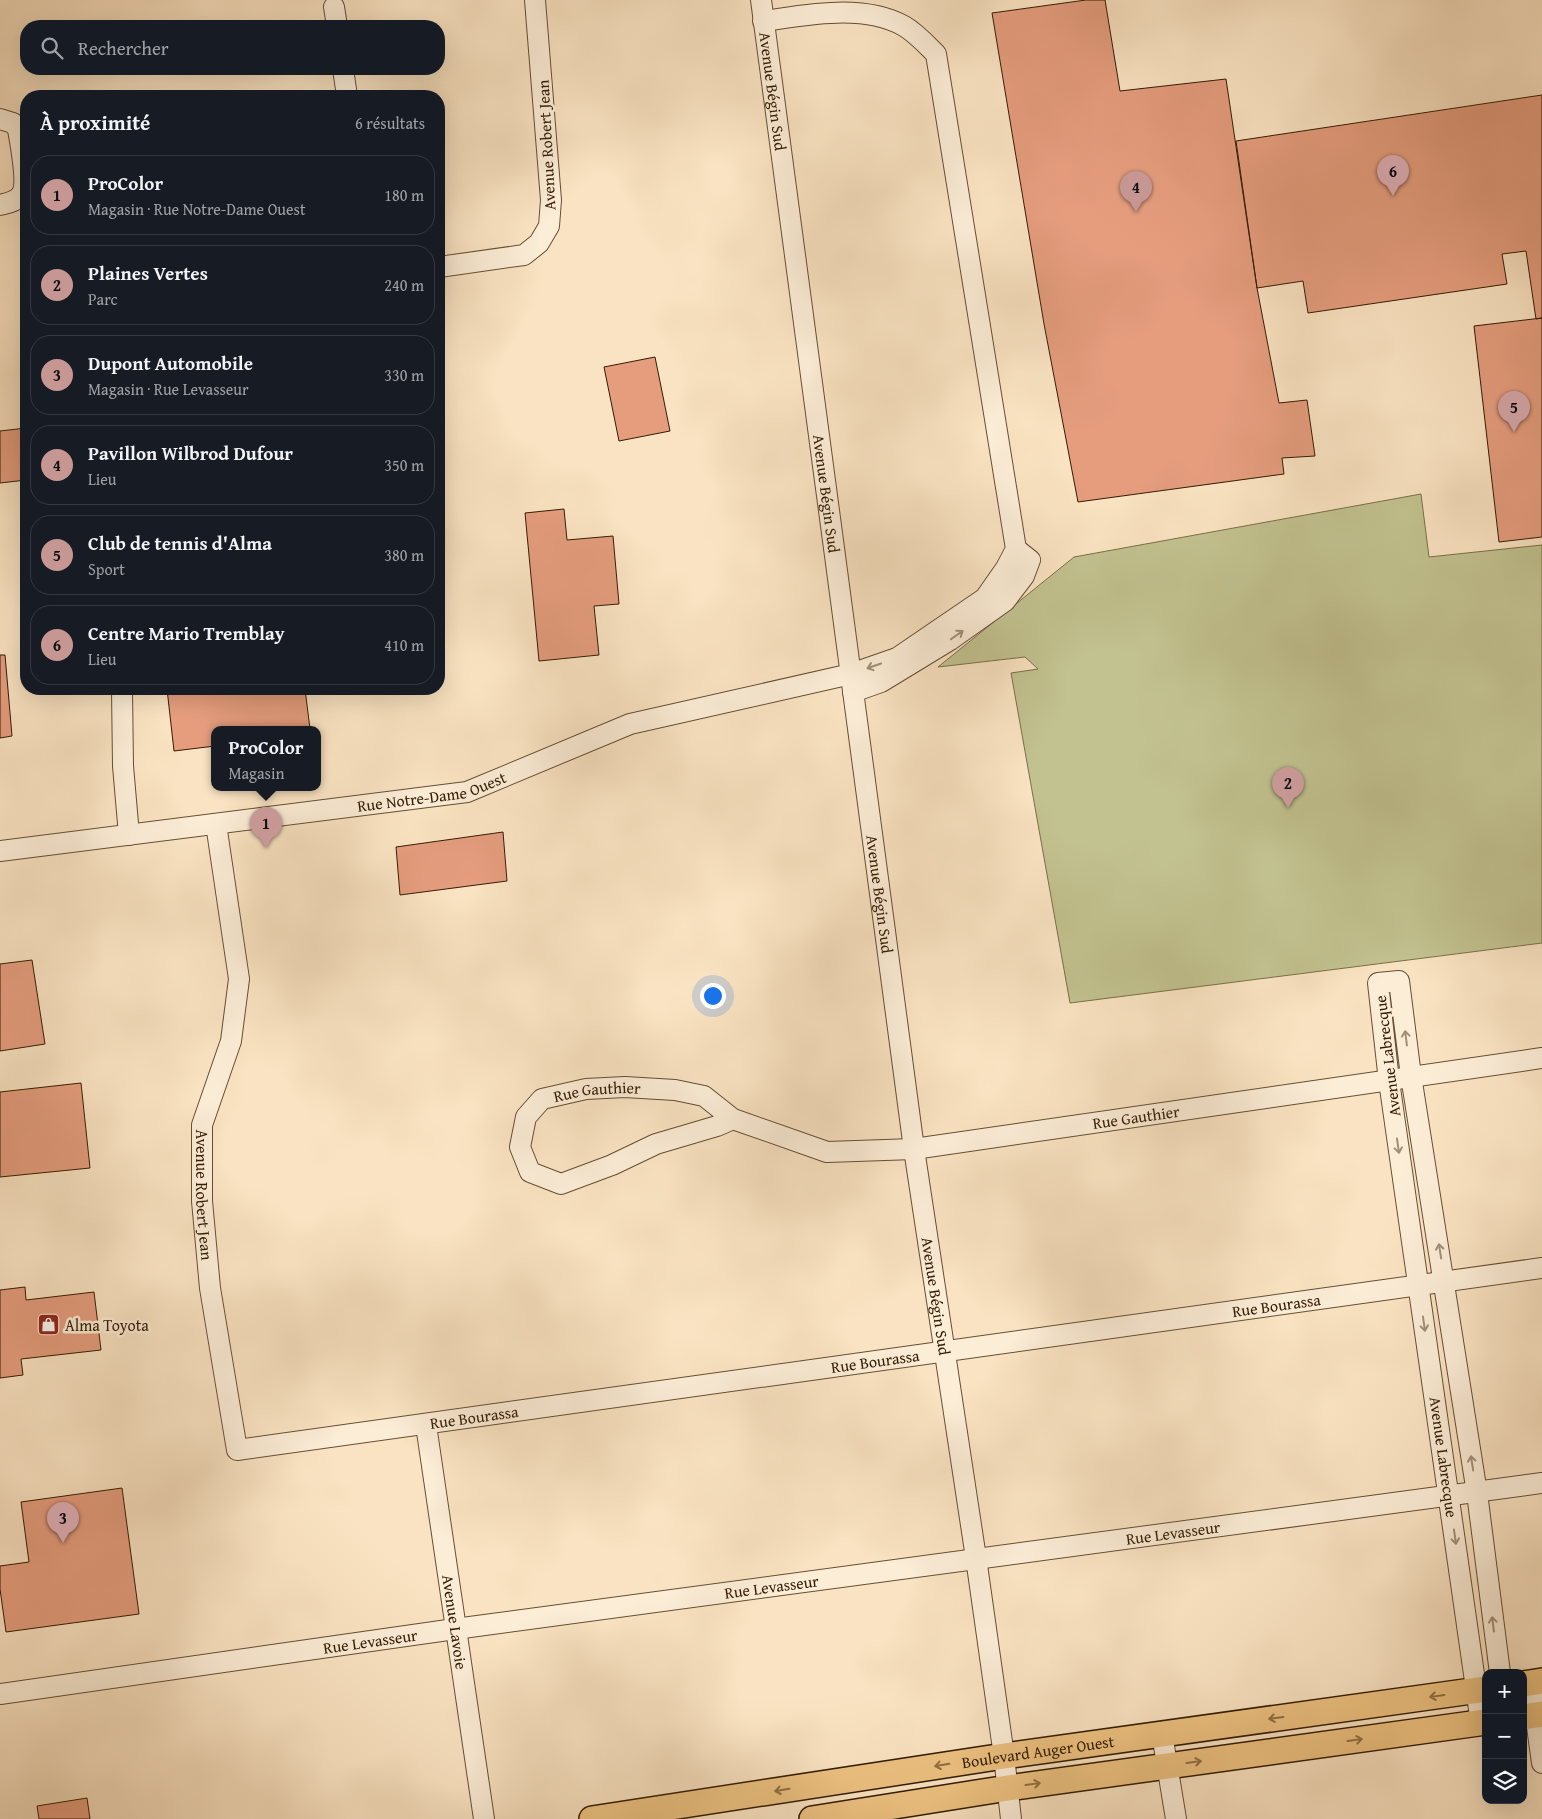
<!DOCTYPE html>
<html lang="fr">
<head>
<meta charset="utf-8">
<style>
	:root { --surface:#171b24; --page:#242831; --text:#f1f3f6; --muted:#9ea1a6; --line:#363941; --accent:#c59692 }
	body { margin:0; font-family:"Gentium Book Plus",serif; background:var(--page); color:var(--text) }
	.controls { position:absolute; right:15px; bottom:15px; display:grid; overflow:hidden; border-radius:10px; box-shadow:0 5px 20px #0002 }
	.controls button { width:45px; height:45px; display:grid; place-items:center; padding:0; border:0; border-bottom:1px solid var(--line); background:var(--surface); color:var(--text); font:25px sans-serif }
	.you { position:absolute; left:712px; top:995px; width:18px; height:18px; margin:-12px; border:4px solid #fff; border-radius:50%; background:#1a73e8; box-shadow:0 0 0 8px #1a73e833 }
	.badge { display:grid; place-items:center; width:32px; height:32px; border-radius:50%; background:var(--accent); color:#111; font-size:16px; font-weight:700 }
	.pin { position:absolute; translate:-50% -41px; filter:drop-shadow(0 1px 2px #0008) }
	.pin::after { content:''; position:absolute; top:26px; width:18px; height:15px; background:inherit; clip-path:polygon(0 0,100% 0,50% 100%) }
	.popup { position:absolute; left:211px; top:726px; width:110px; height:65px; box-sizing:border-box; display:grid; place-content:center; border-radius:10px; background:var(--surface); filter:drop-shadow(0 1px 4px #0005); font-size:16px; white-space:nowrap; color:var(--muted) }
	.popup b { font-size:19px; color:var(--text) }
	.popup::after { content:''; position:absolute; left:50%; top:100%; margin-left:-10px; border:10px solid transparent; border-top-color:var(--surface) }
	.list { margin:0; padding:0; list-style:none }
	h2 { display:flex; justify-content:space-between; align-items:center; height:65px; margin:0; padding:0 20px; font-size:21px }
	h2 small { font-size:16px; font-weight:400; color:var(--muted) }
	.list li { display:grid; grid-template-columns:32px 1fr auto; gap:15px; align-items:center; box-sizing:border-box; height:80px; margin:0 10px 10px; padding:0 10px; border:1px solid var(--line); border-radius:20px }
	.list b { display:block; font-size:19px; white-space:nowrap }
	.list p { margin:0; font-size:16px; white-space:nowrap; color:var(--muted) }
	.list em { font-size:16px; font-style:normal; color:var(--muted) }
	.icon { flex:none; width:28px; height:28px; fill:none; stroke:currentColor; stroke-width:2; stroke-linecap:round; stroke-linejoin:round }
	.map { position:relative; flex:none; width:1542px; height:1819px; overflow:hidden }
	.search { position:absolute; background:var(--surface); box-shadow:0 5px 20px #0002; left:20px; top:20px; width:425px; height:55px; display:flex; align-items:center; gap:12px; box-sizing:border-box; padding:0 18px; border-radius:20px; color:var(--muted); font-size:19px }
	.panel { position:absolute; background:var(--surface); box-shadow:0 5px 20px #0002; left:20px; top:90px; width:425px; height:605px; border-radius:20px }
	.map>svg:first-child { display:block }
	.green { fill:#c2c290; stroke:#7a6f4a }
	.building { fill:#e59d7e; stroke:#331c03 }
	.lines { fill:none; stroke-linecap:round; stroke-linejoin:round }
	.minor-casing { stroke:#654e33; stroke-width:22 }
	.major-casing { stroke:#331c03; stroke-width:28 }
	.minor { stroke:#fcedd7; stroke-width:20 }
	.major { stroke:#edc281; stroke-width:25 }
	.oneway { stroke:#a28f78 }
	.oneway2 { stroke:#906f42 }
	.labels { text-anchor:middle; stroke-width:5; stroke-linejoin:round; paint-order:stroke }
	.street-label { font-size:16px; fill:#331c03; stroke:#fcedd7 }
	.poi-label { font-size:16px; fill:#331c03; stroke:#fcedd7; text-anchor:start }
</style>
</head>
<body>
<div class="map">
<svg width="1542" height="1819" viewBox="0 0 1542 1819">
	<rect width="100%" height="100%" fill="#fae3c2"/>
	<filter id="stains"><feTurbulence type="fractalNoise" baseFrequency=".004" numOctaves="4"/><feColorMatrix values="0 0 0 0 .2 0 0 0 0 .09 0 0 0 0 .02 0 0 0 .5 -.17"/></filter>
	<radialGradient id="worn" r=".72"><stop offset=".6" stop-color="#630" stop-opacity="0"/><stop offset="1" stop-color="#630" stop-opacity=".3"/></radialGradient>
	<path class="green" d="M1421 494 1429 557 1542 545V943L1070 1003 1011 673 1038 669 1025 657 938 667 1074 557Z"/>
	<path class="building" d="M1086 0H1105L1120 91 1226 79 1257 288 1279 403 1307 400 1315 456 1282 458 1284 474 1078 502 1044 324 992 13Z
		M1542 95V318L1536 319 1526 251 1502 254 1507 284 1308 313 1303 281 1257 288 1236 141Z
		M1542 318V537L1499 542 1474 326Z
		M655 357 670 431 619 441 604 367Z
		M26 428V480L0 483V431Z
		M564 509 567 540 613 536 619 604 594 606 599 655 539 661 525 513Z
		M0 655H5L12 736 0 738Z
		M167 689H305L310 729H215V746L174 751Z
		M503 832 507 881 400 895 396 847Z
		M32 960 45 1044 0 1051V964Z
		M81 1083 90 1168 0 1177V1092Z
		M25 1287 26 1300 94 1292 101 1350 21 1359 23 1375 0 1378V1290Z
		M122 1488 139 1614 6 1632 0 1589V1566L29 1562 21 1502Z
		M87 1798 90 1819H39L37 1806Z"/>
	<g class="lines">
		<defs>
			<g id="minor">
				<path id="s1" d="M761 0 914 1149 976 1558 1004 1756 1011 1819"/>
				<path d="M334 7 337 26"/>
				<path d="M343 69 347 96"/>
				<path d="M0 119 13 123 18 129C20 144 29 184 21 195 16 202 7 203 0 205"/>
				<path d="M439 267 524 255 539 243 549 226 551 200 535 0"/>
				<path d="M122 689 123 766 129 835"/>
				<path d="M853 692 881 682 950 640 1005 601 1024 576 1030 560 1016 549"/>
				<path id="s2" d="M216 824 239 979 231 1041 202 1125V1201L210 1288 237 1450 1542 1268"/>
				<path id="s3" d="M0 851 467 792 630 724 851 674 897 658 985 598 1006 568 1016 549 936 54C926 44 916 33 904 26 863 3 807 15 763 21"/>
				<path id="s4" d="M733 1119 717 1126 656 1144 612 1165 561 1184 530 1172 520 1147 526 1117 542 1099 586 1089 625 1087 675 1090 704 1096 733 1119 827 1152 914 1149 1542 1058"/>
				<path id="s5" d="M426 1425 484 1819"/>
				<path d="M1531 1683 1542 1763"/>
				<path id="s6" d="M0 1694 455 1629 1542 1483"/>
				<path d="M1481 1723 1389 1081 1378 983 1399 981 1411 1076 1477 1493 1500 1673"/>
				<path d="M1162 1734 1176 1819"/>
			</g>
			<g id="major">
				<path d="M1523 1684 1542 1681"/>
				<path d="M1523 1717 1542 1714"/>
				<path id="s7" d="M592 1819 1004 1756 1486 1689"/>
				<path d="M812 1819 1008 1788 1486 1722"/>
			</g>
		</defs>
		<use href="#minor" class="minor-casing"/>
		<use href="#major" class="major-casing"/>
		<use href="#minor" class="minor"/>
		<use href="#major" class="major"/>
	</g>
	<defs><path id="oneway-shaft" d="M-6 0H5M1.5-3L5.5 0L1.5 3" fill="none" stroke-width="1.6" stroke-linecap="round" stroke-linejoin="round" transform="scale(1.25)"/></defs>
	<g class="oneway">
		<use href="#oneway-shaft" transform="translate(957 635) rotate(-35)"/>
		<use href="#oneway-shaft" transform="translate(874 666) rotate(161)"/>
		<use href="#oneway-shaft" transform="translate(1406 1038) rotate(-97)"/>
		<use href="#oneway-shaft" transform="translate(1398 1146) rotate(82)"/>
		<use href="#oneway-shaft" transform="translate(1440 1251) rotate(-99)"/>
		<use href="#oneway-shaft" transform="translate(1424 1324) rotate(82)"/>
		<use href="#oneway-shaft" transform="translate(1472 1463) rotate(-99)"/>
		<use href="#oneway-shaft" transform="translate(1455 1537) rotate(82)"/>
		<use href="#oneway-shaft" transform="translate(1493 1624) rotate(-97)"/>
	</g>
	<g class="oneway2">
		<use href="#oneway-shaft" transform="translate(1437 1696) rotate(172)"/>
		<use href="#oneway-shaft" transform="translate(1276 1718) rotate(172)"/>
		<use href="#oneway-shaft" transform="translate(1355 1740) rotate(-8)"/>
		<use href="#oneway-shaft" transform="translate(1194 1762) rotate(-8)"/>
		<use href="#oneway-shaft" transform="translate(942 1765) rotate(171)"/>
		<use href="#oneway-shaft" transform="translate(1033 1784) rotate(-8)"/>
		<use href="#oneway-shaft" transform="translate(782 1790) rotate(171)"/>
	</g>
	<defs>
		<symbol id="shop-square" viewBox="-11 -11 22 22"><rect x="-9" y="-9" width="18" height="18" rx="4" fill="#8f2418" stroke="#fcedd7"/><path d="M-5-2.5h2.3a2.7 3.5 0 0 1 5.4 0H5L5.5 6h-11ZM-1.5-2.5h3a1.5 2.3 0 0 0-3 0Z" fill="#fff"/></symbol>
	</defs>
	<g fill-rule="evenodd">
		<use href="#shop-square" x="36" y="1312" width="25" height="25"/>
	</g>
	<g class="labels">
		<g class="street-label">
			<text dy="6" stroke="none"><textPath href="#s1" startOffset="92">Avenue Bégin Sud</textPath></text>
			<text transform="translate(546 145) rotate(-93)" y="6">Avenue Robert Jean</text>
			<text dy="6" stroke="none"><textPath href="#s1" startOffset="498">Avenue Bégin Sud</textPath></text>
			<text dy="6" stroke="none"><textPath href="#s3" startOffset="436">Rue Notre-Dame Ouest</textPath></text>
			<text dy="6" stroke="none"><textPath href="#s1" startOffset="902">Avenue Bégin Sud</textPath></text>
			<text transform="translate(1387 1056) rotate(-97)" y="6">Avenue Labrecque</text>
			<text dy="6" stroke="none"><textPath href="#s4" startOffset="355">Rue Gauthier</textPath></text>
			<text dy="6" stroke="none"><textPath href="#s4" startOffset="911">Rue Gauthier</textPath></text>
			<text dy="6" stroke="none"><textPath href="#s2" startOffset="378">Avenue Robert Jean</textPath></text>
			<text dy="6" stroke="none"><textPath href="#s1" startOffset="1308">Avenue Bégin Sud</textPath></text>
			<text dy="6" stroke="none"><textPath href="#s2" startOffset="1685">Rue Bourassa</textPath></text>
			<text dy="6" stroke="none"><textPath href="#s2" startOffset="1280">Rue Bourassa</textPath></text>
			<text dy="6" stroke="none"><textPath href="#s2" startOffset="875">Rue Bourassa</textPath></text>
			<text transform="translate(1444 1457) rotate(82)" y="6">Avenue Labrecque</text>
			<text dy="6" stroke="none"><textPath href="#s6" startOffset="1184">Rue Levasseur</textPath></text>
			<text dy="6" stroke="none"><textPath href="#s6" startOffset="779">Rue Levasseur</textPath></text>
			<text dy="6" stroke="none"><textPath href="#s5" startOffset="199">Avenue Lavoie</textPath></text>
			<text dy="6" stroke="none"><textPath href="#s6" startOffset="374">Rue Levasseur</textPath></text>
			<text dy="6" stroke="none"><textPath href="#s7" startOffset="451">Boulevard Auger Ouest</textPath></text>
		</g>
		<g class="poi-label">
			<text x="65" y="1331">Alma Toyota</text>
		</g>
	</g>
	<rect width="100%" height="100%" filter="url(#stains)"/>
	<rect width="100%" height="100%" fill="url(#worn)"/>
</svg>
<div class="controls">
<button>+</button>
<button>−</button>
<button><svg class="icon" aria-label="layers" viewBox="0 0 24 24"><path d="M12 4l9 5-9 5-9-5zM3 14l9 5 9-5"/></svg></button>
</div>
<div class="you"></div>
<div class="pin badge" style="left:266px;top:848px">1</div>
<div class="popup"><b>ProColor</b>Magasin</div>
<div class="pin badge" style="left:1288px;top:808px">2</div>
<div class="pin badge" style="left:63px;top:1543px">3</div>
<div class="pin badge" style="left:1136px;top:212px">4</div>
<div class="pin badge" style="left:1514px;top:432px">5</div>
<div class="pin badge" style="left:1393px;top:196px">6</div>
<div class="search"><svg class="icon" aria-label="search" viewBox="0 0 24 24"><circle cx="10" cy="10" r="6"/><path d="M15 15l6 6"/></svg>Rechercher</div>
<section class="panel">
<h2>À proximité<small>6 résultats</small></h2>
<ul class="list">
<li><span class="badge">1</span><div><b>ProColor</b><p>Magasin · Rue Notre-Dame Ouest</p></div><em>180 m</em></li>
<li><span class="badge">2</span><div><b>Plaines Vertes</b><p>Parc</p></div><em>240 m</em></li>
<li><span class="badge">3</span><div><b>Dupont Automobile</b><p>Magasin · Rue Levasseur</p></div><em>330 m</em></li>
<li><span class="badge">4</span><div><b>Pavillon Wilbrod Dufour</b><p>Lieu</p></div><em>350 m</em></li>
<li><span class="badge">5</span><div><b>Club de tennis d'Alma</b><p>Sport</p></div><em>380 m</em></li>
<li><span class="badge">6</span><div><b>Centre Mario Tremblay</b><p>Lieu</p></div><em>410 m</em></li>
</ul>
</section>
</div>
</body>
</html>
